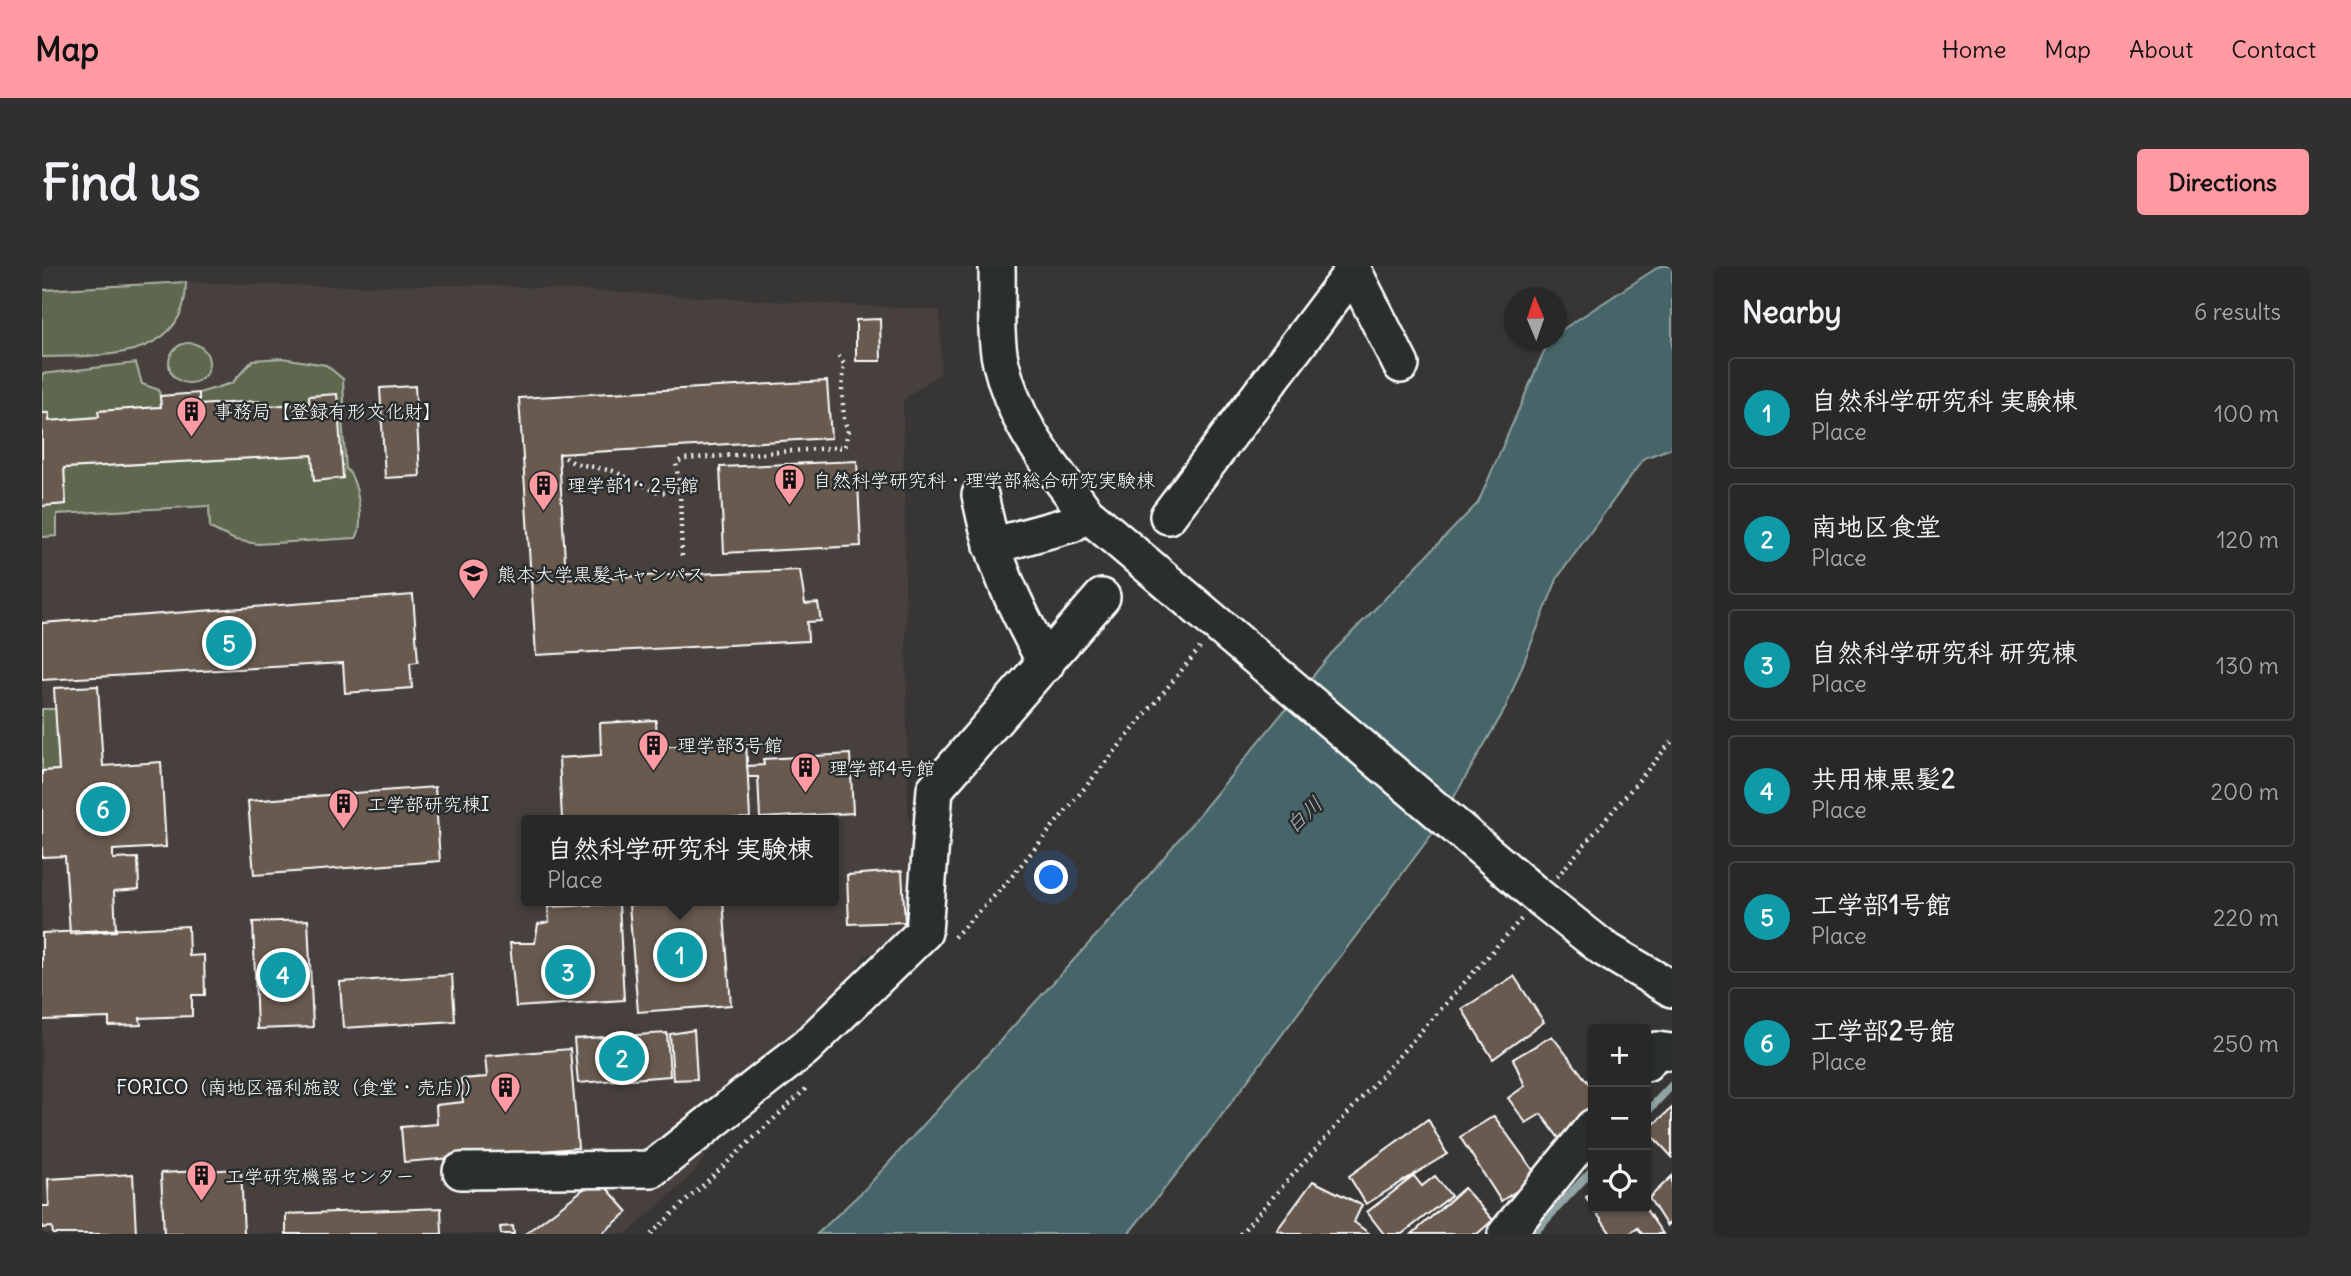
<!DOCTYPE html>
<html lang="en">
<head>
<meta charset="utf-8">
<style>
	:root { --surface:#292828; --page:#313030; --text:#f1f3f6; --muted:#a5a6a8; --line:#454445; --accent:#ff9aa2 }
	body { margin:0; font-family:Delius,"Klee One",sans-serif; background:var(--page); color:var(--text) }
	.controls { position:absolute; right:21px; bottom:21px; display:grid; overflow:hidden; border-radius:7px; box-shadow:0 2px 5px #0004 }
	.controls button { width:63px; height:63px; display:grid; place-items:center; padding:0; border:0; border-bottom:2px solid var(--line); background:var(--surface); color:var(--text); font:35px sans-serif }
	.compass { position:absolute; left:1462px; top:21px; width:63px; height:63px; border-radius:50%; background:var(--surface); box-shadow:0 2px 5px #0004; rotate:358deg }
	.you { position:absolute; left:1010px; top:612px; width:24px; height:24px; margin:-18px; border:5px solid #fff; border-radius:50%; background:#1a73e8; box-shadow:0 0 0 10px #1a73e833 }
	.badge { display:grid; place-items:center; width:46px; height:46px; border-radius:50%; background:var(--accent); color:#fff; font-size:23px; font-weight:700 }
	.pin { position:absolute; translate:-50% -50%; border:4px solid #fff; box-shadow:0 2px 7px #0006 }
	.popup { position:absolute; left:479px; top:549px; width:318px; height:91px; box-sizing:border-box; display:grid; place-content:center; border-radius:7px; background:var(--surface); filter:drop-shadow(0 2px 5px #0005); font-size:23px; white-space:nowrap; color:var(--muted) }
	.popup b { font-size:26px; color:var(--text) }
	.popup::after { content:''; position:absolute; left:50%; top:100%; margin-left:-14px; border:14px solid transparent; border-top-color:var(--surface) }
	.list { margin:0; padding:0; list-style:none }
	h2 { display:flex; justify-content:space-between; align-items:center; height:91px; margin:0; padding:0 28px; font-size:30px }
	h2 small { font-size:23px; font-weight:400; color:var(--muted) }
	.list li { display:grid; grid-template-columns:46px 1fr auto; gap:21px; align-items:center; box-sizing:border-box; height:112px; margin:0 14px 14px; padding:0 14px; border:2px solid var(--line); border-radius:7px }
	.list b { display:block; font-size:26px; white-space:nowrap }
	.list p { margin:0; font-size:23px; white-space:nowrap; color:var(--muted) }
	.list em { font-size:23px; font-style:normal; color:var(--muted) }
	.icon { flex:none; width:38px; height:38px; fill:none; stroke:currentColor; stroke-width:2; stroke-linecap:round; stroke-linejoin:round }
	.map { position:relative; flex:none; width:1630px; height:968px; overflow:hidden; border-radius:7px }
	header { display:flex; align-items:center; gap:42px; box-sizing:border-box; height:98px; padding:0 35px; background:var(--accent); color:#111 }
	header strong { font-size:33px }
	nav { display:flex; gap:38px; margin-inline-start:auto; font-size:24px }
	.intro { display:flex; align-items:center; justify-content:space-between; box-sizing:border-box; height:168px; padding:0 42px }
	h1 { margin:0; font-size:49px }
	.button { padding:18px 32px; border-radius:7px; background:var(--accent); color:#111; font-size:24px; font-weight:700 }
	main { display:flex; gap:42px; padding:0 42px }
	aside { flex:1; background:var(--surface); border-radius:7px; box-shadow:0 2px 5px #0004 }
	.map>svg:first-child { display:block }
	.built { fill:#46413d; fill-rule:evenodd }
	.green { fill:#5e684f; stroke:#aeb4a7; stroke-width:2 }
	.water { fill:#476568; stroke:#91a3a4; stroke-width:2 }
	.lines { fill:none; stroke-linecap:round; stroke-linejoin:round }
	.stream { stroke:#91a3a4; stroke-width:8 }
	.building { fill:#695a50; stroke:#fff; stroke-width:2 }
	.minor-casing { stroke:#fff; stroke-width:40 }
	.path { stroke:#fff; stroke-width:4.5; stroke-dasharray:2 5; stroke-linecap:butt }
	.minor { stroke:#2a2d2e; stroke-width:35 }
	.labels { text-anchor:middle; stroke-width:5; stroke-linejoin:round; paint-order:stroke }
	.poi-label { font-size:19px; fill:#fff; stroke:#2a2d2e; text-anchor:start }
	.water-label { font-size:21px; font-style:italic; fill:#acbabb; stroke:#2a2d2e }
</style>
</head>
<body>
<header>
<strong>Map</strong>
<nav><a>Home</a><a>Map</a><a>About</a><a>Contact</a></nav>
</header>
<div class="intro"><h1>Find us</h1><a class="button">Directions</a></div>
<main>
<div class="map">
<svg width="1630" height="968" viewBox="0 0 1630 968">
	<rect width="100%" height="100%" fill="#373635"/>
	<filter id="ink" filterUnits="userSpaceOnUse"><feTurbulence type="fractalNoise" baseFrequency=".0143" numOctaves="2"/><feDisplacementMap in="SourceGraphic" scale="14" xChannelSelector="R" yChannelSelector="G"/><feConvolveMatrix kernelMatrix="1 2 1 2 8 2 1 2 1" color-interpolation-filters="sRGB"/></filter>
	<g filter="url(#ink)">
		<path class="built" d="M144 16 274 20 438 19 898 44 899 106 861 134 866 537 875 659 824 690 646 913 584 968H0V24ZM484 554H792V635H484Z"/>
		<path class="green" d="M144 16C145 96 58 90 0 91V24Z
			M127 97a20 20 0 1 1 40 0a20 20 0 1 1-40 0Z
			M240 92 284 99 301 113 302 136 299 140 304 203C316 211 323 261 314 272L216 278 193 274 168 262 167 240 15 248V270L0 271V240L24 238 22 202 270 189 273 214 300 212 295 129 267 130V137L218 141 217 135 157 139V127L190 117 211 94Z
			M94 97 100 118 117 124 119 141 57 145V151L7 155V147H0V108Z
			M0 443H14L17 504 0 505Z"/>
		<path class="water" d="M1618 0H1630V182L1602 192 1516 311 1463 443 1393 564 1153 885 1086 968H775L823 923 1090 630 1289 388 1436 237 1507 74H1514L1515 67Z"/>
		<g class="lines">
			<path class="stream" d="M1604 847 1630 819
				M1491 968 1551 903"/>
		</g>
		<path class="building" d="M838 53 839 95H814V54Z
			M785 115 789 172 517 188 524 313 758 304 763 338 776 337 779 355 765 356 766 375 494 389 477 132Z
			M373 120 378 210 343 212 338 122Z
			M157 127V139L217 135 218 141 267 137V130L295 128 301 212 272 215 270 189 22 202 24 238 0 240V147H7V155L57 151 56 145 119 141 118 130Z
			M815 195 819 280 682 287 678 201Z
			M371 329 376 396 368 397 370 422 303 427 301 397 0 414V357Z
			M56 420 61 500 119 496 124 581 71 584V593L96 592 97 623 72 625 74 665 28 668 23 590 0 591V505L17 504 12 422Z
			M614 454 615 481 704 476 708 552 520 554 517 492 559 489 558 457Z
			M808 488 811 547 718 552 716 511H706L705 500 722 499 721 493Z
			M393 521 398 595 212 609 206 535Z
			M860 605 863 656 807 658 805 609Z
			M637 635H681L689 739 596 746 587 639Z
			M577 638 582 734 474 741 468 677H493L496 658 507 656 506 641Z
			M266 654 271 761 215 763 211 656Z
			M146 660 147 690 162 689 163 729H150V750L98 752 99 759 67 760V752L0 754V667Z
			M410 709 413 755 301 762 298 716Z
			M1472 710 1502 756 1451 793 1420 743Z
			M652 764 655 813 631 814 628 768Z
			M625 767 628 810 536 817 532 773Z
			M1510 770 1551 823V846L1519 875 1499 848 1484 857 1466 832 1483 820 1471 793Z
			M528 783 536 882 362 896 359 861 395 858 394 839 421 836 419 813 445 811 443 790Z
			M1630 842V891L1605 864Z
			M1452 850 1496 911 1459 935 1418 871Z
			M1386 853 1405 888 1324 938 1307 910Z
			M199 903 202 968H122L119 907Z
			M91 908 94 968H11L10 961 0 962V940H7L6 913Z
			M1372 910 1380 920 1393 910 1409 930 1360 968H1342L1325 946Z
			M1630 910V954L1625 960 1607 932Z
			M556 912 586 946 559 968H483Z
			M1271 915 1320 939 1312 956 1328 968H1246L1235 964Z
			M1422 922 1451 954 1435 968H1370Z
			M1551 927V942L1544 931Z
			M399 942 400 968H244V948Z
			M1551 942H1603L1621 968H1600L1596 962 1587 968H1569Z
			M471 960 472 968H459L458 961Z"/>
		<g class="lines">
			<defs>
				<path id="minor" d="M955 0C956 31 952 68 959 98 975 163 1007 196 1044 247L1491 626 1561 682 1630 723
					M1309 0 1359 99
					M938 229C951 297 972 338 1004 398
					M1126 250 1311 5
					M950 280 1030 258 1044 247
					M1604 797 1615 784 1630 786
					M419 905 610 903 763 782 882 666 893 523 1060 331
					M1464 968 1551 861"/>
			</defs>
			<use href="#minor" class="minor-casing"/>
			<path class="path" d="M517 188 532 197 571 205 618 227 638 225 634 197 641 193 803 181 806 164 802 154 800 124 802 98 795 88
				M638 225 640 294
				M1515 611 1630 475
				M912 671 961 621 1158 382
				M609 968 767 820
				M1198 968 1480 652"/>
			<use href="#minor" class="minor"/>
		</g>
	</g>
	<defs>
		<symbol id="building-pin" viewBox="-11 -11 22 30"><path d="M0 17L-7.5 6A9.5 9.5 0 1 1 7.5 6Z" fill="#ff9aa2" stroke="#2a2d2e"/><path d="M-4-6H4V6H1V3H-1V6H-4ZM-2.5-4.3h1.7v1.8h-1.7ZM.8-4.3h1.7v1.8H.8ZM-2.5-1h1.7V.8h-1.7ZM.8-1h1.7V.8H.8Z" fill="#111"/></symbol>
		<symbol id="university-pin" viewBox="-11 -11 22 30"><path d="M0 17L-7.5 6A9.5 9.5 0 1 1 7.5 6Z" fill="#ff9aa2" stroke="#2a2d2e"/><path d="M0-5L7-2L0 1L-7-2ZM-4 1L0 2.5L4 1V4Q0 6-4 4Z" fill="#111"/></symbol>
	</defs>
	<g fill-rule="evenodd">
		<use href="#building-pin" x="132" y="128" width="35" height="47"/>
		<use href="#building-pin" x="730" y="196" width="35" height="47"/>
		<use href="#building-pin" x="484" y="202" width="35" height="47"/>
		<use href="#university-pin" x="414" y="290" width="35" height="47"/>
		<use href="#building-pin" x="594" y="462" width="35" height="47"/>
		<use href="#building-pin" x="746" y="484" width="35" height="47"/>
		<use href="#building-pin" x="284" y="520" width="35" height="47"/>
		<use href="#building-pin" x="446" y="804" width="35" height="47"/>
		<use href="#building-pin" x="142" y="892" width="35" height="47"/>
	</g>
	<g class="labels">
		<g class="poi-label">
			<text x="172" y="152">事務局【登録有形文化財】</text>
			<text x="771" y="221">自然科学研究科・理学部総合研究実験棟</text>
			<text x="525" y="226">理学部1・2号館</text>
			<text x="455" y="315">熊本大学黒髪キャンパス</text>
			<text x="635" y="486">理学部3号館</text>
			<text x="787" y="509">理学部4号館</text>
			<text x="325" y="545">工学部研究棟I</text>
			<text x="441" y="828" text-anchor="end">FORICO（南地区福利施設（食堂・売店））</text>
			<text x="183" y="917">工学研究機器センター</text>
		</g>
		<g class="water-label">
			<text transform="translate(1262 549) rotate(-43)" y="7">白川</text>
		</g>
	</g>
</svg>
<div class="controls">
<button>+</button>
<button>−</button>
<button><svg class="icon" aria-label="locate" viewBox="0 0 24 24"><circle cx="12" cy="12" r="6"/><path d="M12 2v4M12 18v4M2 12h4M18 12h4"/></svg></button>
</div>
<svg class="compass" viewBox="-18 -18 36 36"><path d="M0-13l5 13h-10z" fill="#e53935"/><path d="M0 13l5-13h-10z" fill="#a5a6a8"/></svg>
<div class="you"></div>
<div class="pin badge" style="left:638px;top:689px;background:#0f9aa8">1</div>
<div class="popup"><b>自然科学研究科 実験棟</b>Place</div>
<div class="pin badge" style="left:580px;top:792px;background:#0f9aa8">2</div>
<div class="pin badge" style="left:526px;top:706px;background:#0f9aa8">3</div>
<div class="pin badge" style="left:241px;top:709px;background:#0f9aa8">4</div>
<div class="pin badge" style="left:187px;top:377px;background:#0f9aa8">5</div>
<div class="pin badge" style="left:61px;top:543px;background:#0f9aa8">6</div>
</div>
<aside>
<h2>Nearby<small>6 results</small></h2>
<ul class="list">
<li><span class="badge" style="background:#0f9aa8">1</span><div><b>自然科学研究科 実験棟</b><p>Place</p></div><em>100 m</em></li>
<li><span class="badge" style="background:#0f9aa8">2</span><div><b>南地区食堂</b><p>Place</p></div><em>120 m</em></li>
<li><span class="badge" style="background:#0f9aa8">3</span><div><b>自然科学研究科 研究棟</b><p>Place</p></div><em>130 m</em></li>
<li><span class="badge" style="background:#0f9aa8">4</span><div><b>共用棟黒髪2</b><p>Place</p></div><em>200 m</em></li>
<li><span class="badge" style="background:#0f9aa8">5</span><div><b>工学部1号館</b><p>Place</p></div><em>220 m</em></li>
<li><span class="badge" style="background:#0f9aa8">6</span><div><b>工学部2号館</b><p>Place</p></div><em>250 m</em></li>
</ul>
</aside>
</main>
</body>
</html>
